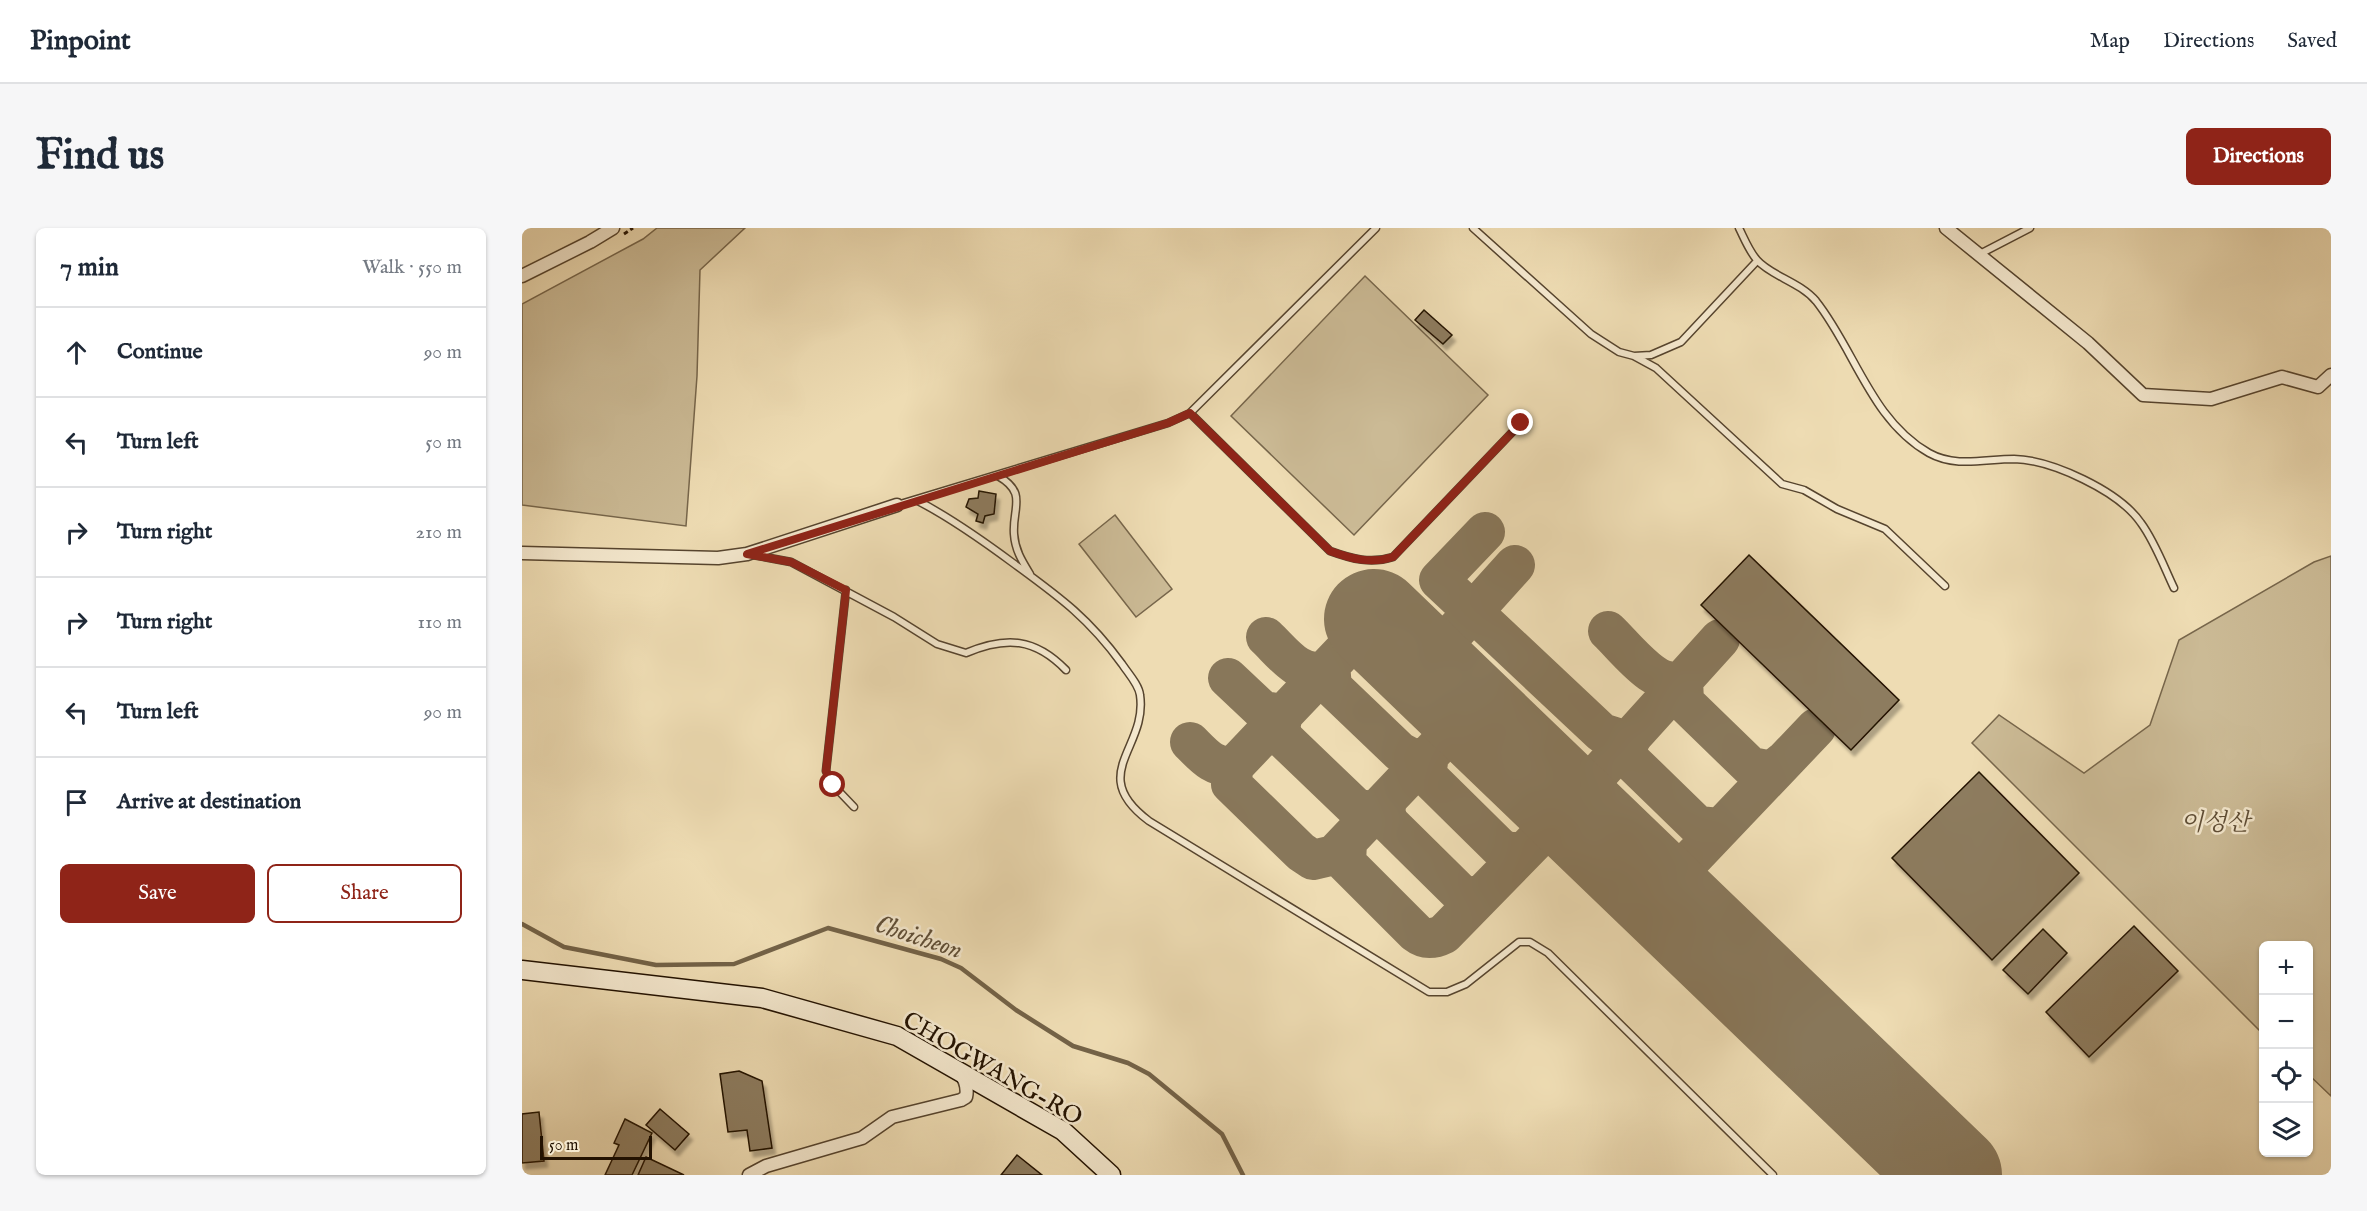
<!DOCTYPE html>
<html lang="en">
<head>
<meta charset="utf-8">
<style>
	:root { --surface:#fff; --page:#f6f6f7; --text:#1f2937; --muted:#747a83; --line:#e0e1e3; --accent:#8f2418 }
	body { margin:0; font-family:"IM FELL English","Noto Serif KR",serif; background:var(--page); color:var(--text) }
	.controls { position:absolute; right:18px; bottom:18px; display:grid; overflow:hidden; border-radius:9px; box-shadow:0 2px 4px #0004 }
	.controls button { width:54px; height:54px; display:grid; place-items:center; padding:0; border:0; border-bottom:2px solid var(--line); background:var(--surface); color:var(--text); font:30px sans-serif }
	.scale { position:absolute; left:18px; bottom:15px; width:112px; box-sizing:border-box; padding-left:6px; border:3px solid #231201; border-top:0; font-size:16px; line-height:21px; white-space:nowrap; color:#231201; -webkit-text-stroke:4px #f4e8ce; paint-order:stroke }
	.stop { position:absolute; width:18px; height:18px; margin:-14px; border:4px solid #8f2418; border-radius:50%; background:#fff }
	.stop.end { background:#8f2418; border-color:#fff; box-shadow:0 2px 6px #0008 }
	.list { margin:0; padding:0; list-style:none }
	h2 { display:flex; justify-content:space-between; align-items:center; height:78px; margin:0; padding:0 24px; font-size:26px }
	h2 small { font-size:20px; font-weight:400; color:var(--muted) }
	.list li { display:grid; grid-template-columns:39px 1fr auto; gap:18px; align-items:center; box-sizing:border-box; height:90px; padding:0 24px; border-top:2px solid var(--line) }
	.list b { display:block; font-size:22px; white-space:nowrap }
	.list em { font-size:20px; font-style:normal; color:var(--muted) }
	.actions { display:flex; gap:12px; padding:18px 24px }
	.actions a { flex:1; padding:14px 0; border:2px solid var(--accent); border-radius:9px; text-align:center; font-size:21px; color:var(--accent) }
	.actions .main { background:var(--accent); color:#fff }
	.icon { flex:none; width:33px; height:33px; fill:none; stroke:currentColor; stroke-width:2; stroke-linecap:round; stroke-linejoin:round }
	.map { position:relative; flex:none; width:1809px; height:947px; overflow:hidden; border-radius:9px }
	header { display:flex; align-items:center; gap:36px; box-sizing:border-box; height:84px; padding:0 30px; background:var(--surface); border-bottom:2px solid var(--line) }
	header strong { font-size:28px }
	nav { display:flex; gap:33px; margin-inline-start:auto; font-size:21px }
	.intro { display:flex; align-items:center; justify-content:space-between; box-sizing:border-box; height:144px; padding:0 36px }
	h1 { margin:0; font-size:42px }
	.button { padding:15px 27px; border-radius:9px; background:var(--accent); color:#fff; font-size:21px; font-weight:700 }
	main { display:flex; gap:36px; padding:0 36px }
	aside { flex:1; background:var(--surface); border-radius:9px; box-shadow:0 2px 4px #0004 }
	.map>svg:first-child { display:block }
	.green { fill:#cbba95; stroke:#77664b; stroke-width:1.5 }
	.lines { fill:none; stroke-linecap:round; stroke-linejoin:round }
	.stream { stroke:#736247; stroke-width:4.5 }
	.taxiway { stroke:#88775a; stroke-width:40 }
	.runway { stroke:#88775a; stroke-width:100 }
	.building { fill:#8d7b5e; stroke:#231201; stroke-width:1.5; filter:url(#shadow) }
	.lane-casing { stroke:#56442e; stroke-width:9 }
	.street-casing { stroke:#56442e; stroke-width:15 }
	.secondary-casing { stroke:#231201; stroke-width:21 }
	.path { stroke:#231201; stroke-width:3; stroke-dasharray:4.5 3; stroke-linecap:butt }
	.lane { stroke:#f4e8ce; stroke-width:6 }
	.street { stroke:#f4e8ce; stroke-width:12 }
	.secondary { stroke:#f4e8ce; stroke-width:18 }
	.route { stroke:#8f2418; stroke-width:8 }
	.labels { text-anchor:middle; stroke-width:5; stroke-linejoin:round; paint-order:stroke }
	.park-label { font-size:24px; font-style:italic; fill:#5e4d35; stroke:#f4e8ce }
	.street-label { font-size:24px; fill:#231201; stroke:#f4e8ce }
	.water-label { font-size:26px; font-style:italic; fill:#5f4e36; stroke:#f4e8ce }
</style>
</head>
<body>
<header>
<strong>Pinpoint</strong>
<nav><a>Map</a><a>Directions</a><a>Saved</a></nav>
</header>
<div class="intro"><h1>Find us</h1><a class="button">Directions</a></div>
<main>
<aside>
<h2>7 min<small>Walk · 550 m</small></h2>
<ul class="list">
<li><svg class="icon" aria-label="ahead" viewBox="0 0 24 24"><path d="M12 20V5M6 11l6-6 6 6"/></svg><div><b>Continue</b></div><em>90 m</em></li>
<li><svg class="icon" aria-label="left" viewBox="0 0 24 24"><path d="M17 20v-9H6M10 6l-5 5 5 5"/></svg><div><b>Turn left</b></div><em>50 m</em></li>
<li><svg class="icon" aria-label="right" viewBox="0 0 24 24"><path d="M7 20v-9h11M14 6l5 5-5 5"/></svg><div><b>Turn right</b></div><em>210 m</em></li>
<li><svg class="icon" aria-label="right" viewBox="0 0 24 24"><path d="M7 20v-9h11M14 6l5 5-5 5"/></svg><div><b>Turn right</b></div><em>110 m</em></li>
<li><svg class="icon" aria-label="left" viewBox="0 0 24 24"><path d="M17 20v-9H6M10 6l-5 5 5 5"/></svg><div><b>Turn left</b></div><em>90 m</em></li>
<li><svg class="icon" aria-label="arrive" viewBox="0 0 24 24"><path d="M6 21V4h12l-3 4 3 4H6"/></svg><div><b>Arrive at destination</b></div></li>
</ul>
<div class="actions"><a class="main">Save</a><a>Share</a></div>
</aside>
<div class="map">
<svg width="1809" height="947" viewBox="0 0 1809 947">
	<defs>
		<filter id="shadow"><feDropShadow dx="3.5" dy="6" stdDeviation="1.5" flood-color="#0004"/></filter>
	</defs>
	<rect width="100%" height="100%" fill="#eedcb3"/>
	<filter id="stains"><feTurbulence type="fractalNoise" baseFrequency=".00333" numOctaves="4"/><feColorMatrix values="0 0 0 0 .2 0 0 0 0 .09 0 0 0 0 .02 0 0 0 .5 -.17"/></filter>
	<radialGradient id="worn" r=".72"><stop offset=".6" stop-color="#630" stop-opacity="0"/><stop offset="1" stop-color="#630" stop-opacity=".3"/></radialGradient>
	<path class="green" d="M135 0H223L178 42 175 148 164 298 0 277V76L121 11Z
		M843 48 966 167 832 307 709 188Z
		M593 287 650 361 614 389 557 316Z
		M1809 328V868L1787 847 1786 718H1742L1741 806 1450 515 1477 487 1562 545 1628 497 1657 412 1792 334Z"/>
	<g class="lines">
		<path class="stream" d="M0 696 42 719 134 737 212 736 306 700 419 731 439 740 494 782 551 818 606 835 627 846 700 906 721 947"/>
		<path class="taxiway" d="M963 304 917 352 1080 505 1099 511 1110 509
			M852 391 712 538 709 556 779 624 791 632 812 627 948 484
			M1086 403C1104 420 1136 464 1161 451
			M744 409C761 425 777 449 802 443
			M808 437 810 459 878 524 893 532 907 527
			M901 439 993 337
			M706 450 741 483 761 486 758 500 762 511 834 580 844 583 857 580
			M1161 451 1162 474 1229 539 1250 543 1261 534
			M1105 513 1107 531 1176 598 1198 600
			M668 514C681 527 692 541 712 538
			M907 527 905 541 907 550 977 619 985 624H1002
			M865 572 863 584 867 595 940 667 949 669 961 666
			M825 614 824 635 894 705C903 712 912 711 922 706L1047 578 1198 411
			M1137 665 1294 500"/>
		<path class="runway" d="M852 391 1430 947"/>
	</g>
	<path class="building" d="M902 82 930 107 921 116 893 92Z
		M457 263 474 266 472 286 463 288 461 295 454 293 456 286 444 279 447 271 456 270Z
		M1227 327 1377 472 1329 522 1179 377Z
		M1457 544 1557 645 1470 732 1370 630Z
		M1612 698 1656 743 1567 829 1524 784Z
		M1521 701 1545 725 1506 766 1481 742Z
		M217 843 240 853 250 920 228 923 225 902 206 904 198 846Z
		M138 881 167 906 153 922 124 897Z
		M17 884 22 933 0 935V886Z
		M103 891 130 905 110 947H83L97 917 92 915Z
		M495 927 520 947H479Z
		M124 929 162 947H116Z"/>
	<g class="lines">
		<defs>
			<path id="lane" d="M951 0 1069 106 1097 124 1112 128 1129 127 1159 114 1235 33
				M1217 0C1222 10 1227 23 1235 32 1249 48 1278 54 1294 73 1333 122 1349 192 1407 225 1434 240 1463 231 1492 231 1530 232 1597 263 1619 295 1633 314 1642 339 1652 360
				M1456 27 1508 0
				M1112 128 1134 140 1260 256 1282 262 1315 281 1363 301 1423 358
				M668 185 808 323C830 331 849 336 871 329L999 195
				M476 248C506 265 490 280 492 306 493 322 500 333 508 346
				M396 273C429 290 460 312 491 335 536 368 566 389 600 436 606 445 617 457 618 467 626 520 564 546 627 593L907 764H925L944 756 997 714H1008L1026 725 1251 947
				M375 277 646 195 668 185 854 0
				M231 327 269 334 372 389 415 416 444 425C484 408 513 410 544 442
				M324 362 304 543 311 557 332 579"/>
			<path id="street" d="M1424 0 1566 115 1621 167 1689 171 1760 149 1796 159 1809 147
				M0 48 68 14 91 0
				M0 325 196 330 225 326 375 277
				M227 947 244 938 340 910 370 889 439 872 444 869C446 860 444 853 438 845"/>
			<path id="secondary" d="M0 742 240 770 375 808 541 903 589 947"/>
		</defs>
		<use href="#lane" class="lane-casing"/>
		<use href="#street" class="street-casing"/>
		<use href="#secondary" class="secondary-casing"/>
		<path class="path" d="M102 6 111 0"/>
		<use href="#lane" class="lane"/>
		<use href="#street" class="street"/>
		<use href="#secondary" class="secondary"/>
	</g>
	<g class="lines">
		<path class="route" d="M311 557 304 543 324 362 269 334 225 326 646 195 668 185 808 323C830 331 849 336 871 329L999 195"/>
	</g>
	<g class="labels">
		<g class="park-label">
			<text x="1693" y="602">이성산</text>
		</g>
		<g class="street-label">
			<text transform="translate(471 840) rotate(30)" y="8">CHOGWANG-RO</text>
		</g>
		<g class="water-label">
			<text transform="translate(397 708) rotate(18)" y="9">Choicheon</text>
		</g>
	</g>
	<rect width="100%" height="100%" filter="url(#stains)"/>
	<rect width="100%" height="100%" fill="url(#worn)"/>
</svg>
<div class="controls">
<button>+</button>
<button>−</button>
<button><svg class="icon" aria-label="locate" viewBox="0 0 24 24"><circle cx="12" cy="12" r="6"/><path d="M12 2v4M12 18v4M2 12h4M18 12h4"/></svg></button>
<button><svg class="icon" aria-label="layers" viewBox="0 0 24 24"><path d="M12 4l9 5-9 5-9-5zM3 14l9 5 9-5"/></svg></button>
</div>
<div class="scale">50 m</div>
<div class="stop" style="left:311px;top:557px"></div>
<div class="stop end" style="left:999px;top:195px"></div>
</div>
</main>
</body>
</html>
